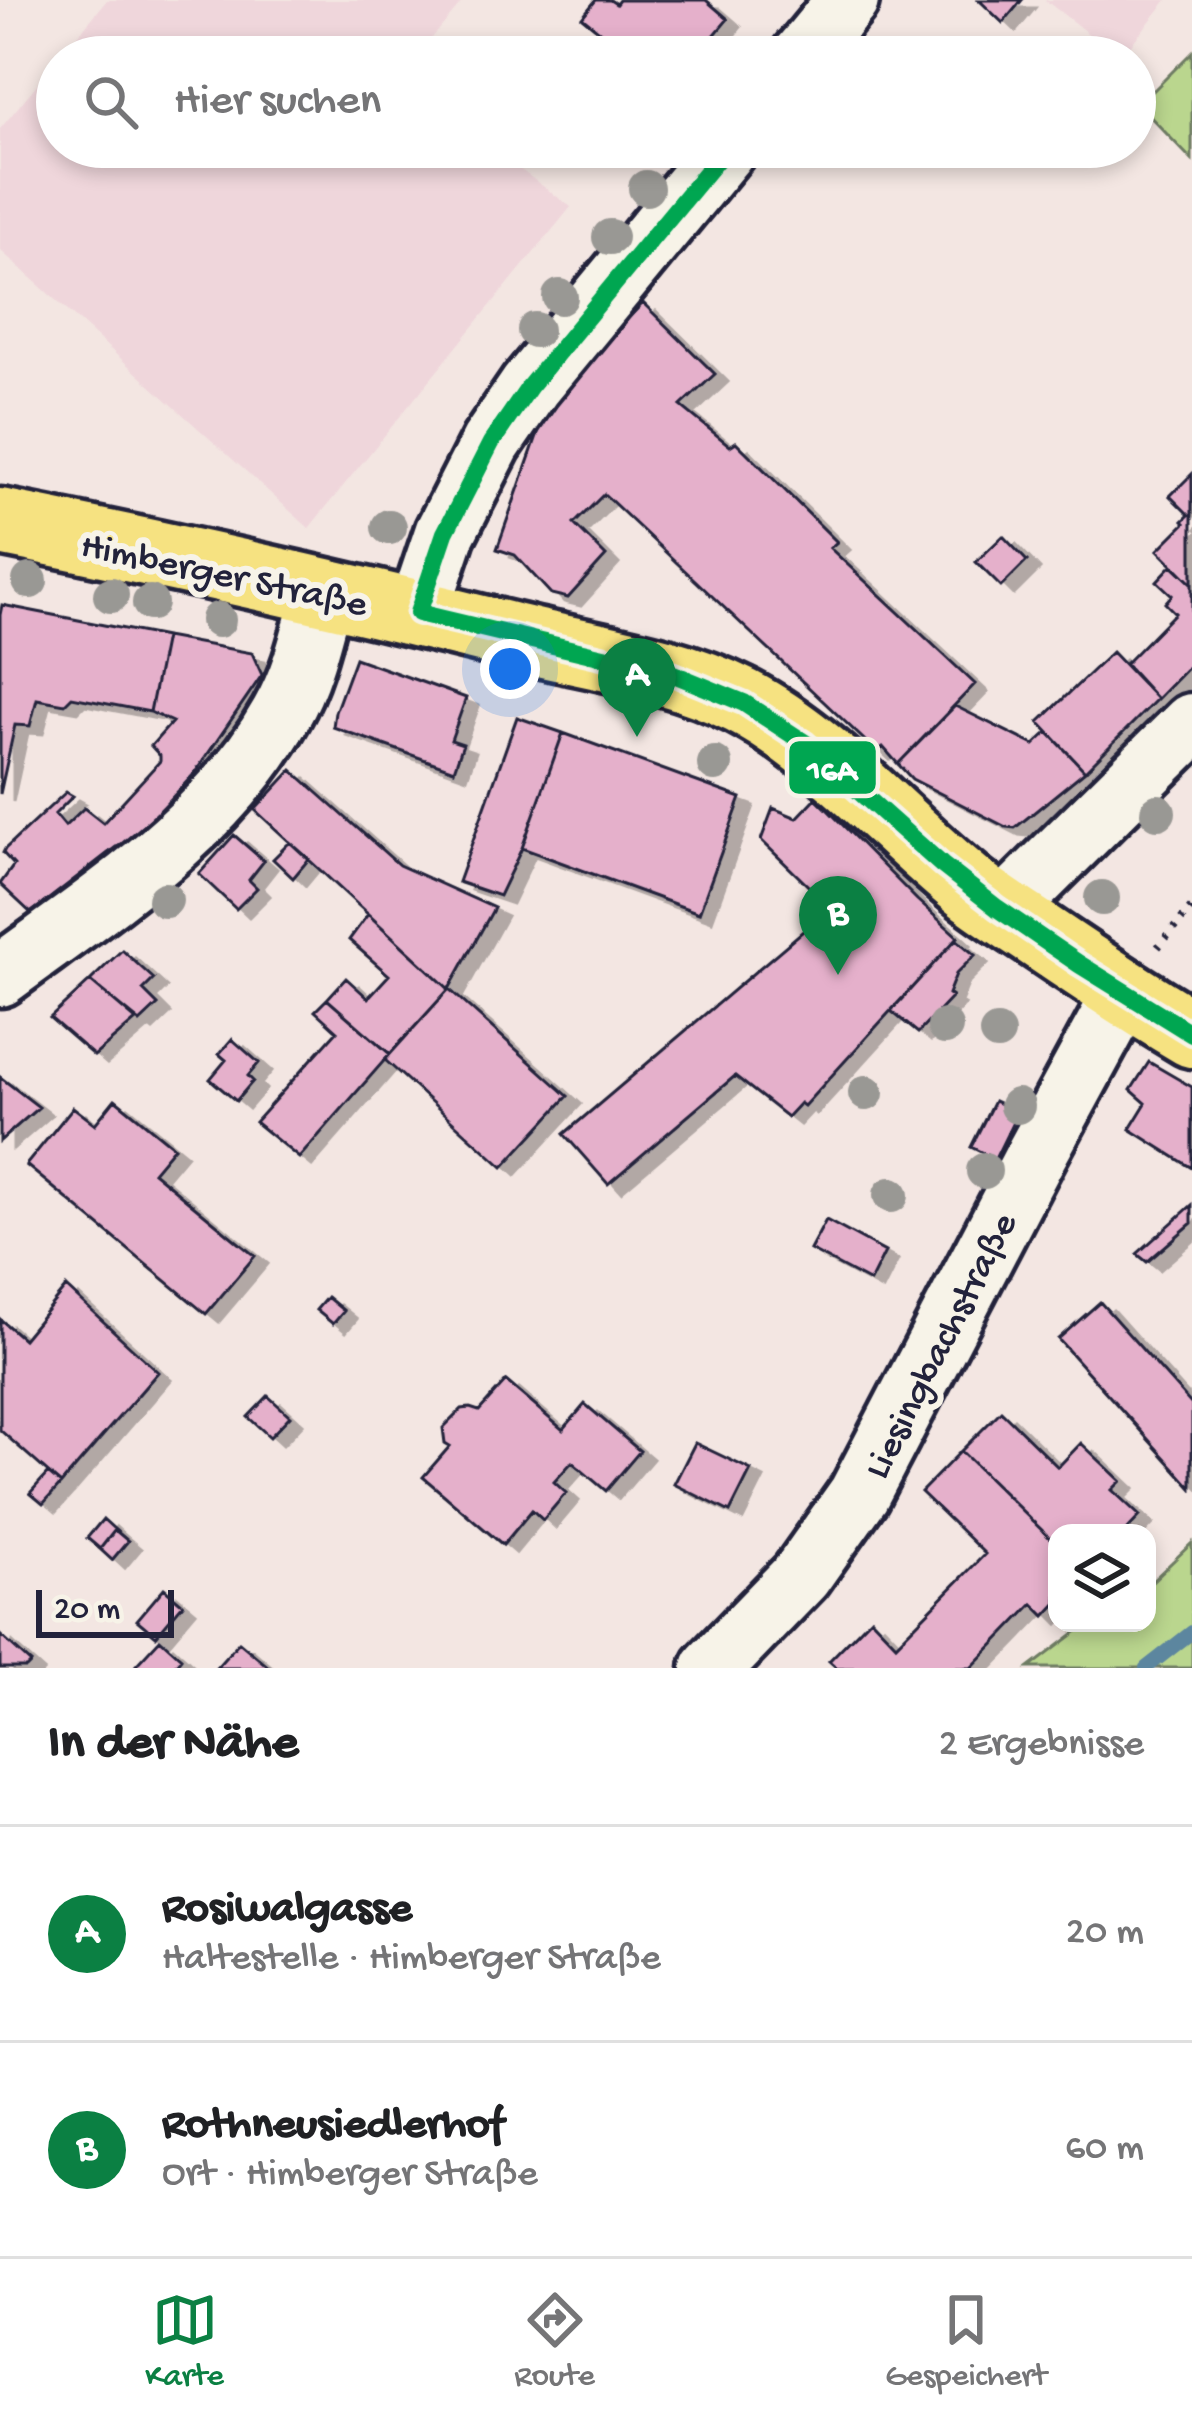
<!DOCTYPE html>
<html lang="de">
<head>
<meta charset="utf-8">
<style>
	:root { --surface:#fff; --page:#f6f6f6; --text:#202124; --muted:#757577; --line:#e0e0e0; --accent:#0b8043 }
	body { margin:0; font-family:"Gochi Hand",sans-serif; background:var(--page); color:var(--text) }
	.controls { position:absolute; right:36px; bottom:36px; display:grid; overflow:hidden; border-radius:24px; box-shadow:0 6px 18px #0003 }
	.controls button { width:108px; height:108px; display:grid; place-items:center; padding:0; border:0; border-bottom:3px solid var(--line); background:var(--surface); color:var(--text); font:60px sans-serif }
	.scale { position:absolute; left:36px; bottom:30px; width:138px; box-sizing:border-box; padding-left:12px; border:6px solid #22223b; border-top:0; font-size:33px; line-height:42px; white-space:nowrap; color:#22223b; -webkit-text-stroke:9px #f7f3e8; paint-order:stroke }
	.you { position:absolute; left:510px; top:669px; width:42px; height:42px; margin:-30px; border:9px solid #fff; border-radius:50%; background:#1a73e8; box-shadow:0 0 0 18px #1a73e833 }
	.badge { display:grid; place-items:center; width:78px; height:78px; border-radius:50%; background:var(--accent); color:#fff; font-size:39px; font-weight:700 }
	.pin { position:absolute; translate:-50% -99px; filter:drop-shadow(0 3px 6px #0008) }
	.pin::after { content:''; position:absolute; top:63px; width:42px; height:36px; background:inherit; clip-path:polygon(0 0,100% 0,50% 100%) }
	.list { margin:0; padding:0; list-style:none }
	h2 { display:flex; justify-content:space-between; align-items:center; height:156px; margin:0; padding:0 48px; font-size:51px }
	h2 small { font-size:39px; font-weight:400; color:var(--muted) }
	.list li { display:grid; grid-template-columns:78px 1fr auto; gap:36px; align-items:center; box-sizing:border-box; height:216px; padding:0 48px; border-top:3px solid var(--line) }
	.list b { display:block; font-size:45px; white-space:nowrap }
	.list p { margin:0; font-size:39px; white-space:nowrap; color:var(--muted) }
	.list em { font-size:39px; font-style:normal; color:var(--muted) }
	.icon { flex:none; width:66px; height:66px; fill:none; stroke:currentColor; stroke-width:2; stroke-linecap:round; stroke-linejoin:round }
	.map { position:relative; flex:none; width:1192px; height:1668px; overflow:hidden }
	.search { position:absolute; background:var(--surface); box-shadow:0 6px 18px #0003; left:36px; right:36px; top:36px; height:132px; display:flex; align-items:center; gap:30px; box-sizing:border-box; padding:0 42px; border-radius:66px; color:var(--muted); font-size:45px }
	.sheet { height:588px; background:var(--surface) }
	nav { display:flex; justify-content:space-around; align-items:center; box-sizing:border-box; height:168px; border-top:3px solid var(--line); background:var(--surface); font-size:33px; color:var(--muted) }
	nav a { display:grid; justify-items:center; gap:6px }
	nav .on { color:var(--accent) }
	.map>svg:first-child { display:block }
	.built { fill:#efd6db }
	.green { fill:#bad68e; stroke:#6e7c64; stroke-width:3 }
	.lines { fill:none; stroke-linecap:round; stroke-linejoin:round }
	.stream { stroke:#5c869f; stroke-width:14 }
	.building { fill:#e5b0cb; stroke:#22223b; stroke-width:3; filter:url(#shadow) }
	.minor-casing { stroke:#22223b; stroke-width:69 }
	.major-casing { stroke:#22223b; stroke-width:75 }
	.path { stroke:#22223b; stroke-width:8; stroke-dasharray:3 9; stroke-linecap:butt }
	.minor { stroke:#f7f3e8; stroke-width:60 }
	.major { stroke:#f6e281; stroke-width:66 }
	.bus-1-casing { stroke:#f7f3e8; stroke-width:27 }
	.bus-1 { stroke:#00a651; stroke-width:18 }
	.tree { fill:#999894 }
	.labels { text-anchor:middle; stroke-width:12; stroke-linejoin:round; paint-order:stroke }
	.street-label { font-size:39px; fill:#22223b; stroke:#f7f3e8 }
	.line-badge { stroke:#f7f3e8; stroke-width:4.5 }
	.badge-label { font-size:33px; text-anchor:middle; font-weight:bold; fill:#fff }
</style>
</head>
<body>
<div class="map">
<svg width="1192" height="1668" viewBox="0 0 1192 1668">
	<defs>
		<filter id="shadow"><feDropShadow dx="13" dy="8" stdDeviation="0" flood-color="#0004"/></filter>
	</defs>
	<rect width="100%" height="100%" fill="#f3e6e2"/>
	<filter id="ink" filterUnits="userSpaceOnUse"><feTurbulence type="fractalNoise" baseFrequency=".00833" numOctaves="2"/><feDisplacementMap in="SourceGraphic" scale="24" xChannelSelector="R" yChannelSelector="G"/><feConvolveMatrix kernelMatrix="1 2 1 2 8 2 1 2 1" color-interpolation-filters="sRGB"/></filter>
	<g filter="url(#ink)">
		<path class="built" d="M107 0H464L416 57H60Z
			M1045 0H1167L1121 57H1118Z
			M57 60V147H490L571 207 309 528 0 250V129Z"/>
		<path class="green" d="M1192 52V160L1139 105Z
			M1192 1543V1668H1029L1088 1623H1147V1586Z"/>
		<g class="lines">
			<path class="stream" d="M1146 1668 1192 1632"/>
		</g>
		<path class="building" d="M596 0H610L616 4 619 0H706L728 19 696 57H631L582 17Z
			M979 0H1022L1003 23Z
			M643 303 715 374 681 406 730 446 736 442 837 542 830 548 975 684 898 764 883 747 877 752 604 494 574 524 606 556 568 598 551 594 515 555 497 549 550 399Z
			M1192 474V584L1158 550 1185 523 1183 521 1189 515 1170 496Z
			M1003 536 1027 561 1001 587 976 562Z
			M1172 565 1192 584V663L1157 699 1125 664 1175 613 1165 603 1172 595 1157 581Z
			M2 605 165 637 150 712 72 697 65 704 37 699 30 726 15 725 0 794V615Z
			M165 637 252 653 262 675 194 774 128 845 116 847 31 913 0 884 14 865 3 853 5 849 66 792 73 796 55 814 65 826 84 808 103 823 160 761V756L151 746 172 722 150 712Z
			M1112 652 1157 699 1085 771 1039 722Z
			M355 658 466 698 451 740 463 744 454 770 333 727 335 712Z
			M955 706 1034 745 1048 732 1085 771 1015 828 1006 827 912 779 898 764Z
			M517 717 563 733 522 848 499 896 458 882Z
			M563 733 741 798 699 913 522 848Z
			M292 770 399 865 494 908 449 989 255 810Z
			M816 798 917 900 958 937 804 1106 800 1103 787 1117 735 1076 608 1184 564 1134 823 914 831 919 836 913 761 840 773 808 797 818Z
			M234 835 264 861 249 880 257 888 236 909 199 874Z
			M290 842 309 859 293 878 273 859Z
			M368 914 449 989 390 1054 327 999 346 978 368 998 389 975 349 940Z
			M956 939 975 955 956 974 948 994 952 997 918 1033 891 1011Z
			M122 950 154 979 143 990 158 1005 140 1022 90 981Z
			M90 981 136 1020 94 1056 50 1018Z
			M449 989 568 1096 503 1167 385 1060Z
			M327 999 390 1054 299 1158 255 1122 337 1031 315 1011Z
			M232 1039 259 1063 248 1076 253 1081 236 1101 210 1079 226 1060 219 1054Z
			M1149 1062 1192 1087V1168L1130 1129 1146 1103 1131 1090Z
			M0 1077 39 1107 0 1141Z
			M115 1099 174 1147 153 1172 255 1256 206 1314 26 1165 73 1107 95 1124Z
			M994 1101 1018 1112 995 1159 971 1147Z
			M1192 1205V1223L1147 1262 1137 1254Z
			M826 1220 885 1252 870 1282 810 1250Z
			M66 1287 158 1372 61 1484 0 1430V1319L23 1339Z
			M327 1297 344 1311 333 1324 316 1310Z
			M1100 1302 1192 1405V1488L1058 1339Z
			M506 1381 563 1430 585 1404 640 1451 606 1491 572 1462 554 1482 566 1493 543 1520 532 1510 503 1545 423 1477 450 1446 445 1443 443 1428 462 1409 470 1408 479 1411Z
			M268 1396 290 1416 270 1437 248 1417Z
			M1001 1411 1058 1467 1081 1443 1121 1481 1112 1490 1140 1516 1124 1533H1057V1545L961 1451Z
			M695 1443 751 1470 730 1512 674 1484Z
			M961 1451 1057 1545V1603L1045 1616 1033 1604 971 1668H837L829 1661 871 1618 896 1644 985 1554 921 1492Z
			M48 1473 61 1484 43 1504 30 1493Z
			M103 1519 115 1530 100 1549 87 1538Z
			M115 1530 128 1541 112 1560 100 1549Z
			M164 1588 183 1604 156 1636 137 1620Z
			M0 1635 31 1663 26 1668H0Z
			M160 1639 181 1658 173 1668H140L136 1665Z
			M239 1642 270 1668H216Z"/>
		<g class="lines">
			<defs>
				<path id="minor" d="M801 57 848 0
					M418 613 445 533 491 443 530 386 727 147
					M1003 911 1192 724
					M0 976C101 901 218 827 281 714 303 676 312 633 323 592
					M712 1668 801 1576 859 1494 1037 1153 1124 993"/>
				<path id="major" d="M0 522C172 556 344 595 514 637 589 656 670 665 741 701 823 743 893 825 965 884 988 903 1015 919 1040 936 1090 970 1140 1003 1192 1034"/>
			</defs>
			<use href="#minor" class="minor-casing"/>
			<use href="#major" class="major-casing"/>
			<path class="path" d="M1158 947 1192 907"/>
			<use href="#minor" class="minor"/>
			<use href="#major" class="major"/>
			<defs>
				<path id="bus-1" d="M418 613 671 673 744 703 805 743 942 865 997 908 1079 964 1192 1034
					M418 613 445 533 491 443 530 386 727 147"/>
			</defs>
			<use href="#bus-1" class="bus-1-casing"/>
			<use href="#bus-1" class="bus-1"/>
		</g>
		<g class="tree">
			<circle cx="646" cy="188" r="18"/>
			<circle cx="610" cy="237" r="18"/>
			<circle cx="560" cy="297" r="18"/>
			<circle cx="535" cy="330" r="18"/>
			<circle cx="389" cy="527" r="18"/>
			<circle cx="30" cy="581" r="18"/>
			<circle cx="111" cy="595" r="18"/>
			<circle cx="150" cy="603" r="18"/>
			<circle cx="218" cy="620" r="18"/>
			<circle cx="715" cy="764" r="18"/>
			<circle cx="1158" cy="812" r="18"/>
			<circle cx="1102" cy="898" r="18"/>
			<circle cx="165" cy="900" r="18"/>
			<circle cx="945" cy="1027" r="18"/>
			<circle cx="997" cy="1033" r="18"/>
			<circle cx="866" cy="1093" r="18"/>
			<circle cx="1017" cy="1106" r="18"/>
			<circle cx="984" cy="1171" r="18"/>
			<circle cx="891" cy="1195" r="18"/>
		</g>
	</g>
	<g class="labels">
		<g class="street-label">
			<text transform="translate(225 571) rotate(12)" y="14">Himberger Straße</text>
			<text transform="translate(937 1344) rotate(-63)" y="14">Liesingbachstraße</text>
		</g>
	</g>
	<rect class="line-badge" x="787" y="739" width="91" height="57" rx="12" fill="#00a651"/>
	<g class="badge-label">
		<text x="832" y="779">16A</text>
	</g>
</svg>
<div class="controls">
<button><svg class="icon" aria-label="layers" viewBox="0 0 24 24"><path d="M12 4l9 5-9 5-9-5zM3 14l9 5 9-5"/></svg></button>
</div>
<div class="scale">20 m</div>
<div class="you"></div>
<div class="pin badge" style="left:637px;top:737px">A</div>
<div class="pin badge" style="left:838px;top:975px">B</div>
<div class="search"><svg class="icon" aria-label="search" viewBox="0 0 24 24"><circle cx="10" cy="10" r="6"/><path d="M15 15l6 6"/></svg>Hier suchen</div>
</div>
<section class="sheet">
<h2>In der Nähe<small>2 Ergebnisse</small></h2>
<ul class="list">
<li><span class="badge">A</span><div><b>Rosiwalgasse</b><p>Haltestelle · Himberger Straße</p></div><em>20 m</em></li>
<li><span class="badge">B</span><div><b>Rothneusiedlerhof</b><p>Ort · Himberger Straße</p></div><em>60 m</em></li>
</ul>
</section>
<nav>
<a class="on"><svg class="icon" aria-label="map" viewBox="0 0 24 24"><path d="M3 6l6-2 6 2 6-2v14l-6 2-6-2-6 2zM9 4v14M15 6v14"/></svg>Karte</a>
<a><svg class="icon" aria-label="directions" viewBox="0 0 24 24"><path d="M12 3l9 9-9 9-9-9zM9 14v-3h6M13 9l2 2-2 2"/></svg>Route</a>
<a><svg class="icon" aria-label="saved" viewBox="0 0 24 24"><path d="M7 4h10v16l-5-4-5 4z"/></svg>Gespeichert</a>
</nav>
</body>
</html>
